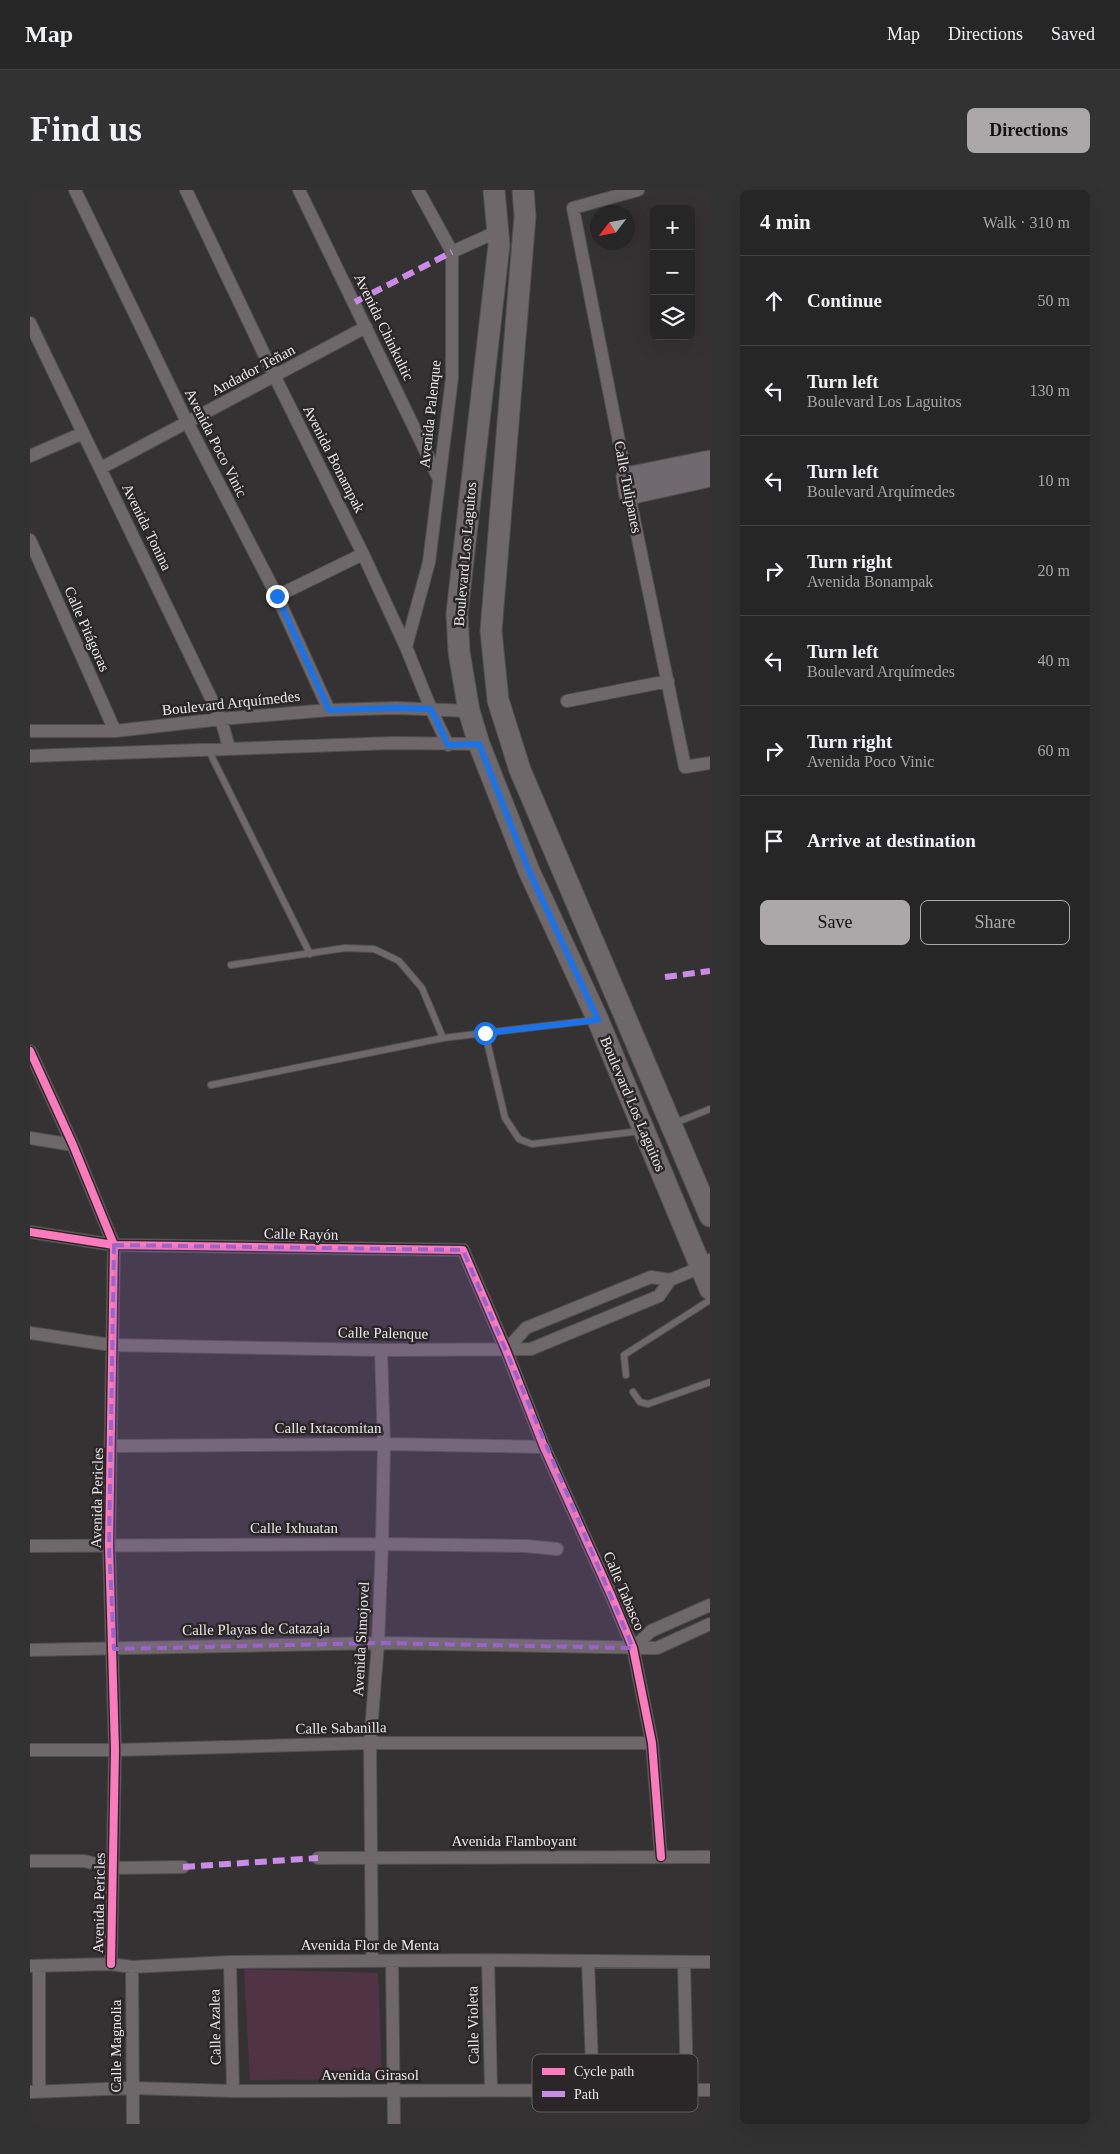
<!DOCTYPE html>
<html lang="en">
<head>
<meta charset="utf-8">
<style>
	:root { --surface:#272626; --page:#333232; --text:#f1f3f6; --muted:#a4a5a7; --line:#434343; --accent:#aaa8a9 }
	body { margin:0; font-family:Georgia,serif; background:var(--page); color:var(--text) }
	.controls { position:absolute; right:15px; top:15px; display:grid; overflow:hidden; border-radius:8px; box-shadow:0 5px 20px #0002 }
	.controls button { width:45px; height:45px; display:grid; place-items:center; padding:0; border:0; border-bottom:1px solid var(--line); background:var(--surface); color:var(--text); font:25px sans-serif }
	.compass { position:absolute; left:560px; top:15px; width:45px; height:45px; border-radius:50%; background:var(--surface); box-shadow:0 5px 20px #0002; rotate:238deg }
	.stop { position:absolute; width:15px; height:15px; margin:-11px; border:4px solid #1a73e8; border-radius:50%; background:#fff }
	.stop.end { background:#1a73e8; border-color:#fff; box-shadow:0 1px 5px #0008 }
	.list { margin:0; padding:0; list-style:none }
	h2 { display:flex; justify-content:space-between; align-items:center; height:65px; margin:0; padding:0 20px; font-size:21px }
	h2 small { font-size:16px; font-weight:400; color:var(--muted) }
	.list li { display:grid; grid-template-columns:32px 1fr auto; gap:15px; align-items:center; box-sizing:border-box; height:90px; padding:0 20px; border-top:1px solid var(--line) }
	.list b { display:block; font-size:19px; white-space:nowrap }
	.list p { margin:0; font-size:16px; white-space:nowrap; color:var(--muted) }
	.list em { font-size:16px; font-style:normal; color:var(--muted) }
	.actions { display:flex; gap:10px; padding:15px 20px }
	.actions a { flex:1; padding:11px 0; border:1px solid var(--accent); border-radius:8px; text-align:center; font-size:18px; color:var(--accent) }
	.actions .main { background:var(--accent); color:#111 }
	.icon { flex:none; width:28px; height:28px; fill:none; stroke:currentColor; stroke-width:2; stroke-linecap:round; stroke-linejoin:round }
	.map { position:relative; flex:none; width:680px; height:1934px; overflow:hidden; border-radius:8px }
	header { display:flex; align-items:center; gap:30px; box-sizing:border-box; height:70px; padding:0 25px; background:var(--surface); border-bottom:1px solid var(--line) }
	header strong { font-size:24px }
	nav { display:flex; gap:28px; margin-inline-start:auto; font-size:18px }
	.intro { display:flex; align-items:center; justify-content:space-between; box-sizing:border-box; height:120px; padding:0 30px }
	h1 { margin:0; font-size:35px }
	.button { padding:12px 22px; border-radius:8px; background:var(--accent); color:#111; font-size:18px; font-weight:700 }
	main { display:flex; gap:30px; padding:0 30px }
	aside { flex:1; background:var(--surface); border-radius:8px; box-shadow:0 5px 20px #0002 }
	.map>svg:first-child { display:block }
	.green { fill:#513444 }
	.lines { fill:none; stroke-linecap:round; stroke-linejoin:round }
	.lane-casing { stroke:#514f50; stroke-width:8 }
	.street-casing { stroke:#514f50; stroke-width:14 }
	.secondary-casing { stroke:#514f50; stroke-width:21 }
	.primary-casing { stroke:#514f50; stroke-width:23 }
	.lane { stroke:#6e686a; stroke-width:6 }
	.street { stroke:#6e686a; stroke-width:12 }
	.secondary { stroke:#70696d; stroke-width:19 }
	.primary { stroke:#6f686a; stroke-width:21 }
	.quiet { stroke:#ca8be6; stroke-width:6; stroke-dasharray:12 6; stroke-linecap:butt }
	.cycleway-casing { stroke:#2b2729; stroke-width:11 }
	.cycleway { stroke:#fd7abc; stroke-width:8 }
	.route { stroke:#1a73e8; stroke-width:6 }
	.marked { fill:#9c64cb; fill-opacity:0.2; stroke:#9c64cb; stroke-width:4; stroke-dasharray:10 6; stroke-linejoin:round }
	.labels { text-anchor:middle; stroke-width:5; stroke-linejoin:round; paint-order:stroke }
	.street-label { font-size:15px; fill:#eae7e8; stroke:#2b2729 }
	.key { fill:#2b2729; stroke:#646162; stroke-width:1 }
	.key-label { font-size:14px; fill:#eae7e8 }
</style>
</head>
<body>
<header>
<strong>Map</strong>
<nav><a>Map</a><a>Directions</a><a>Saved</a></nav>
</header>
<div class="intro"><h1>Find us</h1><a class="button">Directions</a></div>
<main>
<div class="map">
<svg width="680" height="1934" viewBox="0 0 680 1934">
	<rect width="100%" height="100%" fill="#343233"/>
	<path class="green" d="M214 1779 348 1783 352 1889 220 1890Z"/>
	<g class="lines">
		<defs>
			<path id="lane" d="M178 559 280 764
				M201 775 315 758 344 759 369 771 392 798 413 848
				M455 843 475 928 489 949 502 954 611 941
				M181 895 413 848 565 830
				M645 933 680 919
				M596 1185 594 1165 680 1110
				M603 1202 610 1212 618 1214 680 1192"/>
			<path id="street" d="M45 0 157 232 247 406 299 520
				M156 0 245 187 333 364 376 457 401 519 418 555
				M269 0 409 289
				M422 62 468 41
				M0 133 191 529 199 558
				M0 266 53 243
				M71 278 336 137
				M596 287 543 18 608 0
				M599 305 655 577 680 573
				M0 350 85 541
				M247 406 333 364
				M376 457 399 372 422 188V62L388 0
				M537 511 638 491
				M0 541H85L191 529 299 520 366 518 439 521
				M0 566 364 553 449 554
				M0 861 43 955 84 1055 79 1355 85 1560 81 1774
				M0 948 43 955
				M0 1042 84 1055 433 1060 476 1160 514 1257 581 1405 603 1458 622 1553 631 1667
				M0 1143 81 1155 351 1160 501 1159 629 1106 640 1090
				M476 1160 496 1138 621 1087 640 1090 671 1077 680 1070
				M81 1256 354 1254 514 1257
				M0 1356 352 1354 496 1356 527 1359
				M603 1458 621 1441 680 1415
				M0 1460 348 1453 627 1458 680 1434
				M0 1560H85L340 1553H622
				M288 1668 680 1667
				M0 1671H54L83 1678 153 1677
				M458 1770 461 1900
				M342 1771 340 1553 348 1453 352 1354 354 1254 351 1160
				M362 1771 364 1934
				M558 1771 563 1900
				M200 1772 203 1901
				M654 1772 657 1900
				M0 1776 81 1774 102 1777 200 1772 458 1770 680 1772
				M9 1776V1902
				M102 1777 103 1934
				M0 1902 102 1898 203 1901 680 1900"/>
			<path id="secondary" d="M680 270 596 287 599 305 680 287"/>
			<path id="primary" d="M464 0 469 55 427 423 429 462 439 521 449 554 499 681 568 830 680 1099
				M493 0 495 26 461 441 468 510 490 580 680 1026"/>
		</defs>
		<use href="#lane" class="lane-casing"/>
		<use href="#street" class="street-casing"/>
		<use href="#secondary" class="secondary-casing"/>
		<use href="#primary" class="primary-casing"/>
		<use href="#lane" class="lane"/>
		<use href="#street" class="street"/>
		<use href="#secondary" class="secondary"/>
		<use href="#primary" class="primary"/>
		<path class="quiet" d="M325 112 422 62
			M635 787 680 781
			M153 1677 288 1668"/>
		<defs>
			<path id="cycleway" d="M0 861 43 955 84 1055 79 1355 85 1560 81 1774
				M0 1042 84 1055 433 1060 476 1160 514 1257 581 1405 603 1458 622 1553 631 1667"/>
		</defs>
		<use href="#cycleway" class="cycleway-casing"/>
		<use href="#cycleway" class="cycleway"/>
	</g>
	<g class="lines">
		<path class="route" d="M247 406 299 520 366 518 401 519 418 555 449 554 499 681 568 830 455 843"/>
	</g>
	<path class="marked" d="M84 1055 433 1060 603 1458 348 1453 84 1459 79 1355Z"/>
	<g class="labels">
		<g class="street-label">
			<text transform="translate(354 137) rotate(64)" y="5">Avenida Chinkultic</text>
			<text transform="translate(223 180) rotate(-28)" y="5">Andador Teñan</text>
			<text transform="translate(400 224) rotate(-84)" y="5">Avenida Palenque</text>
			<text transform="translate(186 253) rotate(63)" y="5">Avenida Poco Vinic</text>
			<text transform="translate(304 269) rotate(63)" y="5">Avenida Bonampak</text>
			<text transform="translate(598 297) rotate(79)" y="5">Calle Tulipanes</text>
			<text transform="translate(117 337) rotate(64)" y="5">Avenida Tonina</text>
			<text transform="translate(435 364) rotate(-85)" y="5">Boulevard Los Laguitos</text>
			<text transform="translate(57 439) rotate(66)" y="5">Calle Pitágoras</text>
			<text transform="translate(201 513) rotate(-6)" y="5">Boulevard Arquímedes</text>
			<text transform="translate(603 914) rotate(67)" y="5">Boulevard Los Laguitos</text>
			<text transform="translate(271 1044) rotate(1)" y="5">Calle Rayón</text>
			<text transform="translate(353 1143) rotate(1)" y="5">Calle Palenque</text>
			<text x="298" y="1243">Calle Ixtacomitan</text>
			<text transform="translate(67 1308) rotate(-89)" y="5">Avenida Pericles</text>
			<text x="264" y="1343">Calle Ixhuatan</text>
			<text transform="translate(594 1401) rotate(67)" y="5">Calle Tabasco</text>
			<text transform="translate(226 1439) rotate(-1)" y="5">Calle Playas de Catazaja</text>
			<text transform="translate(331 1449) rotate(-87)" y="5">Avenida Simojovel</text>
			<text transform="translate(311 1538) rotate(-1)" y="5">Calle Sabanilla</text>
			<text x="484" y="1656">Avenida Flamboyant</text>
			<text transform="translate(69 1713) rotate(-89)" y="5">Avenida Pericles</text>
			<text x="340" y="1760">Avenida Flor de Menta</text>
			<text transform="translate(443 1835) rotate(-91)" y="5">Calle Violeta</text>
			<text transform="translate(185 1837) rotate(-91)" y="5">Calle Azalea</text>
			<text transform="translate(86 1856) rotate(-90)" y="5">Calle Magnolia</text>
			<text x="340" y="1890">Avenida Girasol</text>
		</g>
	</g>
	<rect x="502" y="1864" width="166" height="58" rx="8" class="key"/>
	<rect x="512" y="1878" width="23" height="7" fill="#fd7abc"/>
	<rect x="512" y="1901" width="23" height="6" fill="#ca8be6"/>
	<g class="key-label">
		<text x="544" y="1886">Cycle path</text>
		<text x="544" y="1909">Path</text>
	</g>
</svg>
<div class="controls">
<button>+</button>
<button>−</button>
<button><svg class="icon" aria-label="layers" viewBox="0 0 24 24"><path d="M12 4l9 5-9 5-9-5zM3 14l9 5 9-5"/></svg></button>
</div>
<svg class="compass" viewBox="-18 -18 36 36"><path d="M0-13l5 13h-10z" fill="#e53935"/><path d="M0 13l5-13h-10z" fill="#a4a5a7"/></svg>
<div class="stop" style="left:455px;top:843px"></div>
<div class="stop end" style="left:247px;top:406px"></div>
</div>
<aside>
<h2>4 min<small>Walk · 310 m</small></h2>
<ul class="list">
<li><svg class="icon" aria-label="ahead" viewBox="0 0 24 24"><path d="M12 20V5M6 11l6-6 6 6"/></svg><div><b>Continue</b></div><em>50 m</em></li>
<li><svg class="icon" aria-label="left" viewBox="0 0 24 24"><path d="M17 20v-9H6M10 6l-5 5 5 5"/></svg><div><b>Turn left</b><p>Boulevard Los Laguitos</p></div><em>130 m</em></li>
<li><svg class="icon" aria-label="left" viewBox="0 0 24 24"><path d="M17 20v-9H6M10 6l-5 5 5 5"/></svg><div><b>Turn left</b><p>Boulevard Arquímedes</p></div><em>10 m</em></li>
<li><svg class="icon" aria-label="right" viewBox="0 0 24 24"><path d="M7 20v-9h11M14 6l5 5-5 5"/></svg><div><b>Turn right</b><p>Avenida Bonampak</p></div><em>20 m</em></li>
<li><svg class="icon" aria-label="left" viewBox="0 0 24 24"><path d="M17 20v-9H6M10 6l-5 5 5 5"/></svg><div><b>Turn left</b><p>Boulevard Arquímedes</p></div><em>40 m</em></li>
<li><svg class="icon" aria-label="right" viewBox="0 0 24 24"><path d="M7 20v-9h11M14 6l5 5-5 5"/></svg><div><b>Turn right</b><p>Avenida Poco Vinic</p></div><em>60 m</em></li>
<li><svg class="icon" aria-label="arrive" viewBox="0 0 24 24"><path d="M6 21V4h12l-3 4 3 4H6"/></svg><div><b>Arrive at destination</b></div></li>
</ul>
<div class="actions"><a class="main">Save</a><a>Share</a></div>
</aside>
</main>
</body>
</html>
